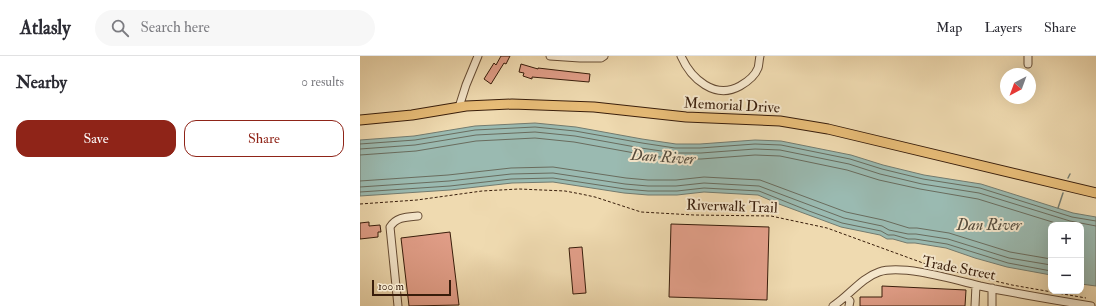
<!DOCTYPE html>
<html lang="en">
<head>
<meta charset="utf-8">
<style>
	:root { --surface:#fff; --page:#f7f7f7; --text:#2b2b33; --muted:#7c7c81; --line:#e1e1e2; --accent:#8f2418 }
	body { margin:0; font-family:"IM FELL Double Pica",serif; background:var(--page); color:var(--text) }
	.controls { position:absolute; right:12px; bottom:12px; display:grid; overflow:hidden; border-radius:8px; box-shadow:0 4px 16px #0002 }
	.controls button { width:36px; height:36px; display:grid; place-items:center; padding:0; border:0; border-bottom:1px solid var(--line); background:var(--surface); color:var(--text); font:20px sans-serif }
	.compass { position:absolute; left:640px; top:12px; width:36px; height:36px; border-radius:50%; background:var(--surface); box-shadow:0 4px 16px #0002; rotate:221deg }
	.scale { position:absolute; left:12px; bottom:10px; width:79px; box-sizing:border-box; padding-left:4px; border:2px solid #381d0b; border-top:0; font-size:11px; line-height:14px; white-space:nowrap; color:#381d0b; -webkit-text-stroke:3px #f5e7cc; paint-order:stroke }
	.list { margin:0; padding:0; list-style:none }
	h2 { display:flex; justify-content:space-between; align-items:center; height:52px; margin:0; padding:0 16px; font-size:17px }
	h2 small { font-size:13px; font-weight:400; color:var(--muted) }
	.actions { display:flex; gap:8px; padding:12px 16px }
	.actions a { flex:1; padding:9px 0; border:1px solid var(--accent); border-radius:12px; text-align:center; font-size:14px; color:var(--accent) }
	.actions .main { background:var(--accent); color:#fff }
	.icon { flex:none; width:22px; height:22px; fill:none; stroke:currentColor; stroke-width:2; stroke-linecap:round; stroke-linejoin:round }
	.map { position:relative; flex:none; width:736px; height:250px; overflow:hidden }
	header { display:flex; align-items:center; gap:24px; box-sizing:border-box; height:56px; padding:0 20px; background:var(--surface); border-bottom:1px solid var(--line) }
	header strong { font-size:19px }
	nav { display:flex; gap:22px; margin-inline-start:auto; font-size:14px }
	.search { width:280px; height:36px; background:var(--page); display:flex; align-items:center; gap:10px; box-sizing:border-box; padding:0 14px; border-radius:22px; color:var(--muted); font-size:15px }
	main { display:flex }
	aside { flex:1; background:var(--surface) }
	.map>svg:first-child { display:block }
	.water { fill:#9abab1; stroke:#737b6f }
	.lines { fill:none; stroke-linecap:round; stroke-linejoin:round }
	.shore { stroke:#696c5e; stroke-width:1 }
	.stream { stroke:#737b6f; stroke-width:1.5 }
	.building { fill:#e19e88; stroke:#381d0b }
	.minor-casing { stroke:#664c34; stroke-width:9 }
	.major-casing { stroke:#381d0b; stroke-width:11 }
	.path { stroke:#381d0b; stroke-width:1; stroke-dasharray:3 2; stroke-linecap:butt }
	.minor { stroke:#f5e7cc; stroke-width:7 }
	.major { stroke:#e8bd78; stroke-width:9 }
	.labels { text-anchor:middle; stroke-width:4; stroke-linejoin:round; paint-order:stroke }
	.street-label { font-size:15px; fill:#381d0b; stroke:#f5e7cc }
	.water-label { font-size:16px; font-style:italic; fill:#554c3d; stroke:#f5e7cc }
</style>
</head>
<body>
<header>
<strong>Atlasly</strong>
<div class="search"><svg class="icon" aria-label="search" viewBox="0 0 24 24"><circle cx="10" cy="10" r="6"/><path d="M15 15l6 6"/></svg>Search here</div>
<nav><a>Map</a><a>Layers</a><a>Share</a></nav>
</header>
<main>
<aside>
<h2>Nearby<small>0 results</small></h2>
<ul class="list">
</ul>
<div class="actions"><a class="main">Save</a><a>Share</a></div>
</aside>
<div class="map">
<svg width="736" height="250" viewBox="0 0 736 250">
	<rect width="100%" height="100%" fill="#efdab0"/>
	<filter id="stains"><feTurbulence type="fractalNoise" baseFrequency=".005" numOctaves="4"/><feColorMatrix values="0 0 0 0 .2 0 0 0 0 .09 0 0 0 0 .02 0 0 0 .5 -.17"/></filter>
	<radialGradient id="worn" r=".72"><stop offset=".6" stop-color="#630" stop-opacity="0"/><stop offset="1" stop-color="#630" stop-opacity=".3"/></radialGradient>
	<path class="water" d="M175 67 216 71 282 83 316 88H340L395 84 421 85 491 99 523 109 564 119 621 128 713 157 736 161V230L721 228V169H691V219L647 211 615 202 586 192 555 187H547L533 183H527L520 179 481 171 419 148 398 139 344 136 317 139H288L264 137 193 126 152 127 90 134 0 140V84L54 80 115 70Z"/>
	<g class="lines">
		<path class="shore" d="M0 88 55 84 115 74 175 71 215 75 282 87 315 92H340L395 88 421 89 490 103 522 113 563 123 620 132 712 161 736 165
			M0 93 55 89 116 79 175 76 215 80 281 92 315 97H341L395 93 420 94 489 108 520 118 562 128 619 137 710 165 736 170
			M0 99 56 95 116 85 175 82 214 86 280 98 314 103H341L395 99 420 100 487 114 519 124 560 133 618 143 702 169
			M0 125 88 119 151 112 193 111 266 122 288 124H316L344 121 400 124 486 156 523 164 549 172H557L589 177 650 196 691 203
			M0 131 89 125 151 118 193 117 265 128 288 130H316L344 127 399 130 484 162 522 170 529 174 548 178H556L588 183 649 202 691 209
			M0 136 90 130 151 123 193 122 265 133 288 135H317L344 132 399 135 449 155 482 167 521 175 528 179H534L548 183H555L587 188 648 207 691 215"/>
		<path class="stream" d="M708 122 710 118
			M698 152 703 137"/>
	</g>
	<path class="building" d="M141 0H150L146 8 144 7 131 28 124 23 134 7 136 9Z
		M161 8 178 13V12L230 18 229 26 172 21V23L163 20 164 17 159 16Z
		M9 166V170L20 169 21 176H18V181L0 183V167Z
		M311 168 409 171 407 244 309 241Z
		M90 176 99 249 49 250 41 182Z
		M222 191 226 237 213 238 209 192Z
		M522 230 606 234 605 250H500V241H522Z"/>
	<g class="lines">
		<defs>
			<path id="minor" d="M190 0 220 2H241L244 0
				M321 0C331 23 355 44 380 30 387 26 395 20 398 12 399 9 399 4 400 0
				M668 8V0
				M99 51 106 29 118 0
				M486 240 490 245 489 250
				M38 250 30 171C36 161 46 161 58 160
				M473 250C489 240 501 222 519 216 543 208 595 224 620 230 657 238 694 244 731 250
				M615 250 616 229
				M632 250V232"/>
			<path id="major" d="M0 64 52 59 106 50 152 48 234 51 326 61 420 65 468 73 736 137"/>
		</defs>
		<use href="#minor" class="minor-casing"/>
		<use href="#major" class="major-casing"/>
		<path class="path" d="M0 148 57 144 122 135 159 133 205 135 221 138 235 141 281 156 334 159 411 160 467 172 574 211 652 229 726 242"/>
		<use href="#minor" class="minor"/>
		<use href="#major" class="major"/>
	</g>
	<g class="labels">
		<g class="street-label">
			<text transform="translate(372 49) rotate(3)" y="5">Memorial Drive</text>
			<text transform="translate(372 150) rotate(2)" y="5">Riverwalk Trail</text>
			<text transform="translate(599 212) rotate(11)" y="5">Trade Street</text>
		</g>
		<g class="water-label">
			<text transform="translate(303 100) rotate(4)" y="6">Dan River</text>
			<text x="629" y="174">Dan River</text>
		</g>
	</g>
	<rect width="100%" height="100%" filter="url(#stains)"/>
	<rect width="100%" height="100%" fill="url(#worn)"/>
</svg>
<div class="controls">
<button>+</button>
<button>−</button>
</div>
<svg class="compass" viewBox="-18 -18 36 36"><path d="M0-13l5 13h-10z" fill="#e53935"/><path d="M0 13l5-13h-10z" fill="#7c7c81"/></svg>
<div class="scale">100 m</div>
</div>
</main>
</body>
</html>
